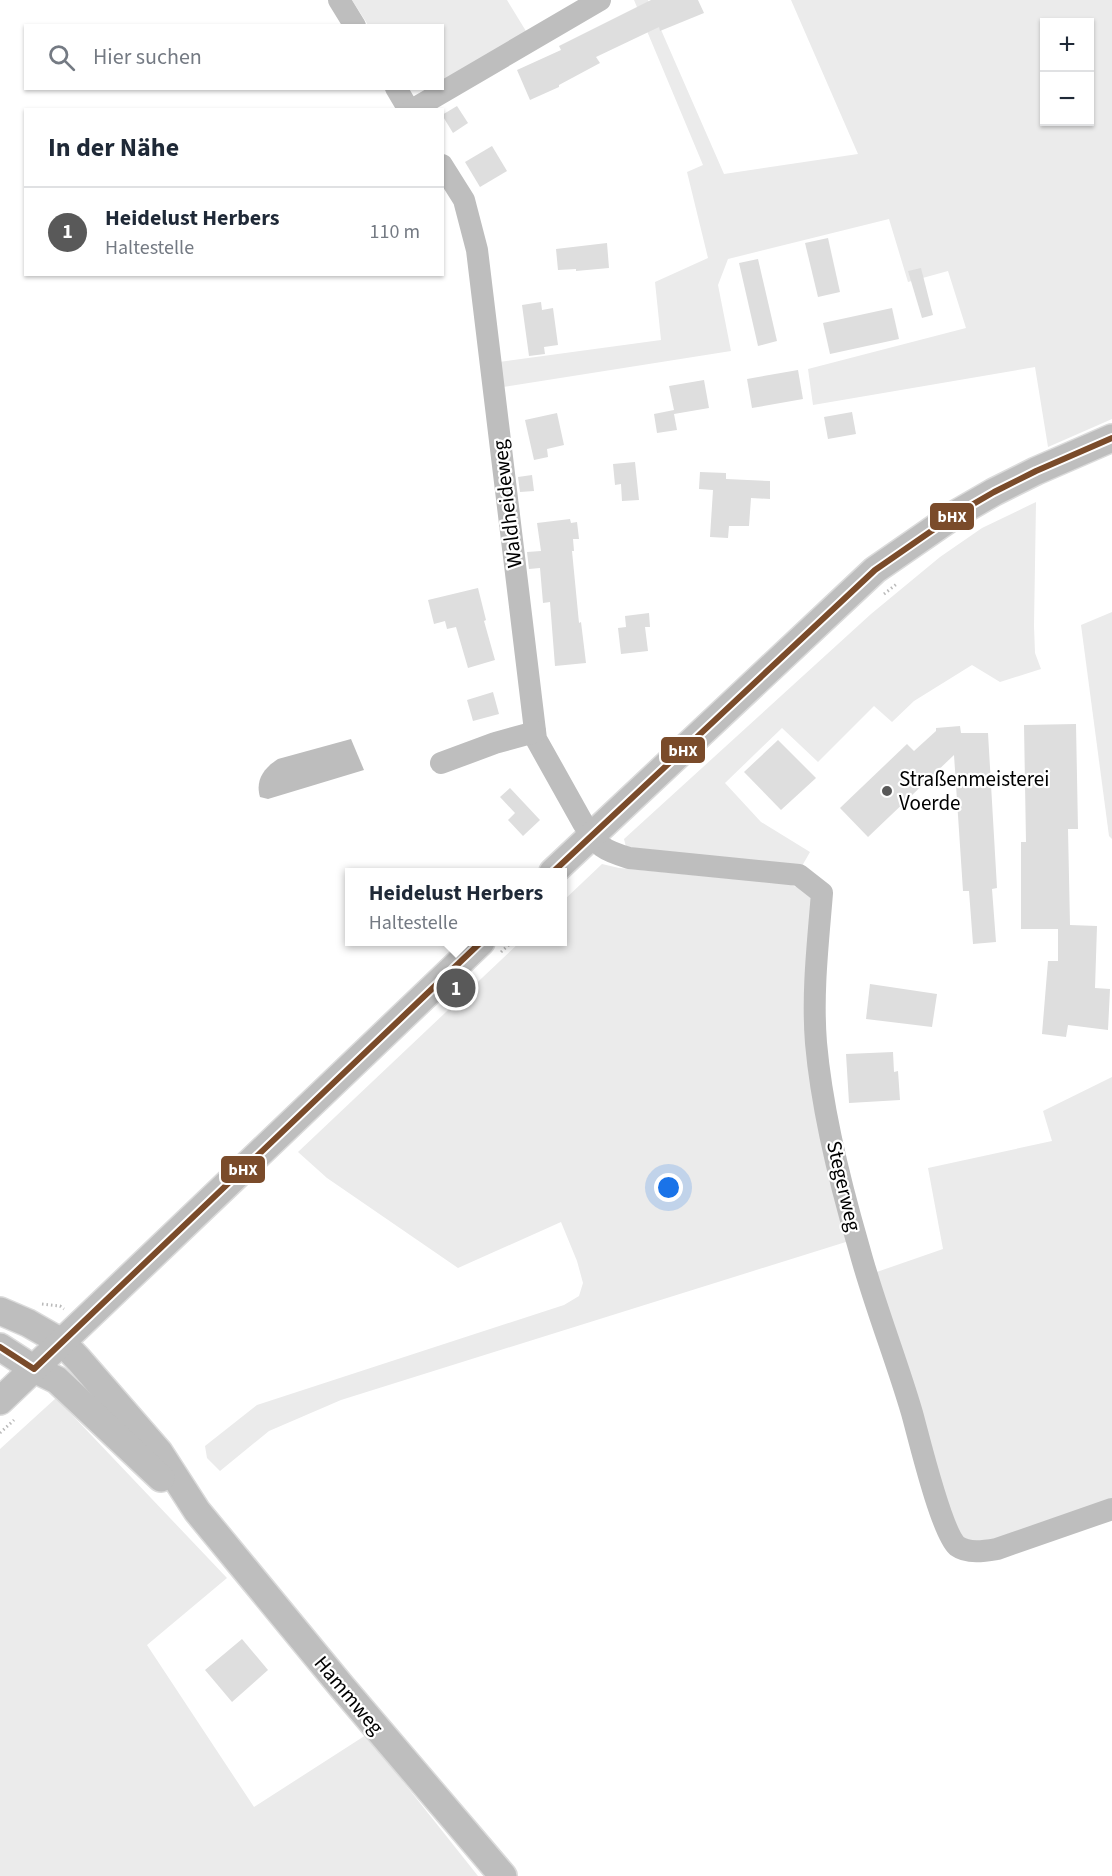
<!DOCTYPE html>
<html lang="de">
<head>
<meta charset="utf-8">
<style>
	:root { --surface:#fff; --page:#f6f6f7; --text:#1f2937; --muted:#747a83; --line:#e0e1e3; --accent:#595959 }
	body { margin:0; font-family:"Source Sans 3",sans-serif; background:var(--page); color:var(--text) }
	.controls { position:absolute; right:18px; top:18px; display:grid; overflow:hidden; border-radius:0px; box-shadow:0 2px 4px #0004 }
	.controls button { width:54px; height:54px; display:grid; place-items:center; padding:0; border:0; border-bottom:2px solid var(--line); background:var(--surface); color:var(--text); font:30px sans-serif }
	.you { position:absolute; left:669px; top:1188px; width:21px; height:21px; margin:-15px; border:4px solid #fff; border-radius:50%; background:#1a73e8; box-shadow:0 0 0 9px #1a73e833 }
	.badge { display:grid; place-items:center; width:39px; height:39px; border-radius:50%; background:var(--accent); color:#fff; font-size:20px; font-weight:700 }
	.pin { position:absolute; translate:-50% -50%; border:3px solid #fff; box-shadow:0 2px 6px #0006 }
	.popup { position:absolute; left:345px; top:868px; width:222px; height:78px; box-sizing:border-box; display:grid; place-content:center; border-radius:0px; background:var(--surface); filter:drop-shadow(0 2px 4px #0005); font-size:20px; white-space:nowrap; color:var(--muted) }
	.popup b { font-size:22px; color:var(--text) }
	.popup::after { content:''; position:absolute; left:50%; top:100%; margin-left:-12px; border:12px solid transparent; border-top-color:var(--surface) }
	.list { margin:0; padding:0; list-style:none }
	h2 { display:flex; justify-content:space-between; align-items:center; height:78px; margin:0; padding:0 24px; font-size:26px }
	h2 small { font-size:20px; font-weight:400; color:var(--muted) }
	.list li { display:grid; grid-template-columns:39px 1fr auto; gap:18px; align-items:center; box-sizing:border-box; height:90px; padding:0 24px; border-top:2px solid var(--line) }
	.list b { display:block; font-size:22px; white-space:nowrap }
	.list p { margin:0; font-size:20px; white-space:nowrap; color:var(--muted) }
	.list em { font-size:20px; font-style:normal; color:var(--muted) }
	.icon { flex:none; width:33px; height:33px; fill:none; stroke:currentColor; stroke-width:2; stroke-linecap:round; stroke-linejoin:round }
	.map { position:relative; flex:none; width:1112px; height:1876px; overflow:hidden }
	.search { position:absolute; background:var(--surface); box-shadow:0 2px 4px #0004; left:24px; top:24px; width:420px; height:66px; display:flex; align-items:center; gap:15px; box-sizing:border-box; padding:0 21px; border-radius:0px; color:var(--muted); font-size:22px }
	.panel { position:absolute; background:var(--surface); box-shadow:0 2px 4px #0004; left:24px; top:108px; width:420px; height:168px; border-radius:0px }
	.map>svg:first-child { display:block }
	.green { fill:#ebebeb; fill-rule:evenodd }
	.water { fill:#bdbdbd }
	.building { fill:#dedede }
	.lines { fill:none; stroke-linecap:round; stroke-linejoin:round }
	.major-casing { stroke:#dbdbdb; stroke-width:30 }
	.path { stroke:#b9b9b9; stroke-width:3; stroke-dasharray:1.5 3; stroke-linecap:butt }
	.minor { stroke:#bebebe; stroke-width:22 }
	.major { stroke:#bebebe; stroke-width:27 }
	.bus-1-casing { stroke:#fff; stroke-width:10 }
	.bus-1 { stroke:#7a4b2a; stroke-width:6 }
	.poi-dot { fill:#595959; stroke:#fff; stroke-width:2 }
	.labels { text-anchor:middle; stroke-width:4.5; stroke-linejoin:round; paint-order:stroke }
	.street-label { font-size:21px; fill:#000; stroke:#fff }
	.poi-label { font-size:21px; fill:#000; stroke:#fff; text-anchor:start }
	.line-badge { stroke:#fff; stroke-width:2 }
	.badge-label { font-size:16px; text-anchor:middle; font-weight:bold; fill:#fff }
</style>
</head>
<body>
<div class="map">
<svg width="1112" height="1876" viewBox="0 0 1112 1876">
	<rect width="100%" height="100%" fill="#fff"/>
	<g class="green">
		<polygon points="352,0 507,0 529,36 443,85 442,26 368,25"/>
		<path d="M634 0H648L724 174 858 154 791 0H1112V419L1048 447 1035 367 813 405 808 369 966 328 948 271 908 282 889 219 728 259 718 285 731 351 503 387 499 362 661 340 655 282 708 258 687 172 703 165ZM1044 22H1090V122H1044Z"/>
		<polygon points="1036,502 1034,626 1035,653 1041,669 1000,682 972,665 914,701 892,722 874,706 818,762 782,728 725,783 761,822 810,852 802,866 626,847 624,839 871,614 940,557 982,528"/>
		<polygon points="1112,612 1112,839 1109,836 1081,625"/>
		<path d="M602 864 619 868 787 884C814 891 815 900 813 926L849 1241 341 1400 269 1431 220 1471 207 1458 205 1446 257 1405 564 1305 579 1296 583 1283 577 1261 561 1222 458 1268 327 1178 298 1152 520 942H562L563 901Z"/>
		<polygon points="1112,1077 1112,1502 991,1544 963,1541 954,1528 871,1274 943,1249 928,1168 1052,1141 1043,1111"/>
		<polygon points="56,1398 227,1578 147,1645 254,1807 366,1735 478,1876 0,1876 0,1449"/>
	</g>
	<path class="water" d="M351 739 364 770 268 799 260 797C255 780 264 768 278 759Z"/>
	<g class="building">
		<polygon points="651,0 698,0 704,13 660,31 659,27 596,57 600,63 559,85 559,87 530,100 517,70 561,50 559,46"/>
		<polygon points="457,106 468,123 453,133 442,115"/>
		<polygon points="492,146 507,171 480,187 465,162"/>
		<polygon points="828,238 840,292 818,297 805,243"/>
		<polygon points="607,243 609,268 576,271 576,269 558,270 556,249"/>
		<polygon points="758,259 777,341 758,346 739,263"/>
		<polygon points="921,268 933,315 922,318 908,271"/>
		<polygon points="541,302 542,310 553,308 558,345 544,347 545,354 529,356 522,305"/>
		<polygon points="892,308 899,339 830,354 823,323"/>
		<polygon points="798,370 803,399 752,408 747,379"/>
		<polygon points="704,380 709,408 674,414 677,430 657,433 654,414 674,410 669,386"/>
		<polygon points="852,412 856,434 828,439 824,417"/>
		<polygon points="557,413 564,445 547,449 548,457 534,460 525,420"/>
		<polygon points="635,462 639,500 622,501 621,484 615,485 613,464"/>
		<polygon points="700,472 726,473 726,479 770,481 770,499 751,498 749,526 729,526 728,538 710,537 713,490 699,489"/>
		<polygon points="532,475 534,491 520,492 518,477"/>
		<polygon points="570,519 571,523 577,522 579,539 573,539 574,551 572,551 579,623 581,622 586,663 555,666 550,602 543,603 540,568 529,569 527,552 541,551 537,523"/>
		<polygon points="478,588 486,620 484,621 495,660 468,668 456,627 447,629 445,621 434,624 428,600"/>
		<polygon points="649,613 650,627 645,627 648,651 621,654 618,628 626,627 625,616"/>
		<polygon points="493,692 499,714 473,721 467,700"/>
		<polygon points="1076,724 1078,829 1068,829 1070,925 1097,926 1095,988 1110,989 1108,1030 1068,1025 1066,1037 1042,1034 1048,961 1058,961 1058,929 1021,929 1021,842 1026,842 1024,725"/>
		<polygon points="960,726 961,733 988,733 997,888 992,889 996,942 973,944 969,891 963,891 954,755 868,837 840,808 907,744 914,751 936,731 936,728"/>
		<polygon points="778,740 816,778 781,810 744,772"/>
		<polygon points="510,788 540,820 523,836 508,820 515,813 500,797"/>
		<polygon points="870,984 937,994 932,1027 866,1019"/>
		<polygon points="893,1052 894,1072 898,1071 900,1100 849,1103 846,1054"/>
		<polygon points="242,1639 268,1670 232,1702 205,1670"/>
	</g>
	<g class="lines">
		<g class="major-casing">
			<g id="major">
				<polyline points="553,872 875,570 956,514 994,492 1036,471 1112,438"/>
				<polyline points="0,1311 28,1323 63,1343 79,1360 159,1452 197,1511 342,1687 503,1876"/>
				<polyline points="0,1347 34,1369 57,1380 161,1478"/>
				<polyline points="0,1401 481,942"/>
			</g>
		</g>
		<g class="path">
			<polyline points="884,594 898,583"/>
			<polyline points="501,952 512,942"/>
			<polyline points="42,1304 60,1306 64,1309"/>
			<polyline points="0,1433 14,1420"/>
		</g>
		<g class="minor">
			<polyline points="339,0 355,26"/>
			<polyline points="396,88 409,110"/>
			<polyline points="412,110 600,0"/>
			<path d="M442 165 464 200 477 250 536 739 583 823C598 847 603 850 629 858L799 875 822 893C818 943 812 993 816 1043 822 1111 840 1183 859 1248 874 1304 896 1358 912 1413 919 1438 941 1531 957 1546 968 1554 985 1551 997 1549L1112 1509"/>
			<polyline points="441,763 495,743 535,732"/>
		</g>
		<use href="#major" class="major"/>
		<g class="bus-1-casing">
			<g id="bus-1">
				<polyline points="553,872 875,570 956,514 994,492 1036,471 1112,438"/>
				<polyline points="0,1347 34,1369 481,942"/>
			</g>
		</g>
		<use href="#bus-1" class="bus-1"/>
	</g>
	<circle class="poi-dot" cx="887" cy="791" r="6"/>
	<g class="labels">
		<g class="street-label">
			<text transform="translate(507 504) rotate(-97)" y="7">Waldheideweg</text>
			<text transform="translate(844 1186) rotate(77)" y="7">Stegerweg</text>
			<text transform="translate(349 1695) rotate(50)" y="7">Hammweg</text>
		</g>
		<g class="poi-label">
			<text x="899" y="786">Straßenmeisterei<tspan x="899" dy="24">Voerde</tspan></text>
		</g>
	</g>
	<g class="line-badge">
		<rect x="929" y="502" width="46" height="29" rx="6" fill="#7a4b2a"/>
		<rect x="660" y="736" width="46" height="28" rx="6" fill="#7a4b2a"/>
		<rect x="220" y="1155" width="46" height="29" rx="6" fill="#7a4b2a"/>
	</g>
	<g class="badge-label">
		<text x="952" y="522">bHX</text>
		<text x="683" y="756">bHX</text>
		<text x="243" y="1175">bHX</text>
	</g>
</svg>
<div class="controls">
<button>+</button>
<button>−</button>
</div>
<div class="you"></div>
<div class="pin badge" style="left:456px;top:988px">1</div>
<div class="popup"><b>Heidelust Herbers</b>Haltestelle</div>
<div class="search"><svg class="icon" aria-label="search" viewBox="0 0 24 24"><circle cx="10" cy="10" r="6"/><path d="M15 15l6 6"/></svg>Hier suchen</div>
<section class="panel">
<h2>In der Nähe<small></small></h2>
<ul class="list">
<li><span class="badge">1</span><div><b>Heidelust Herbers</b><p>Haltestelle</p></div><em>110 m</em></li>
</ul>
</section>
</div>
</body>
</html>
